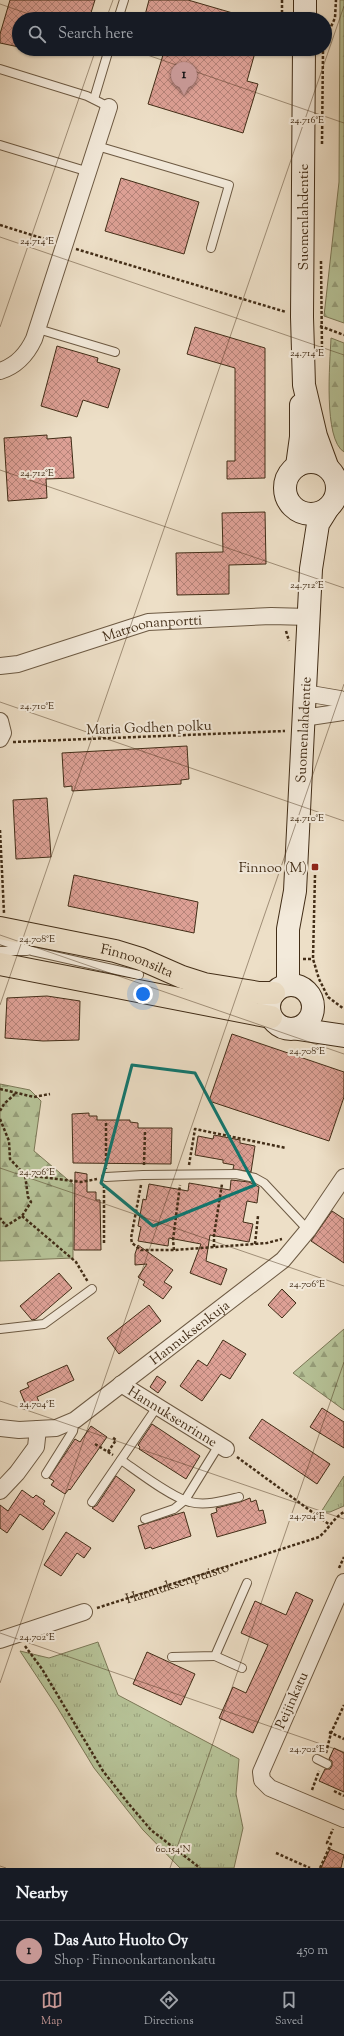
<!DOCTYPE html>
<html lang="en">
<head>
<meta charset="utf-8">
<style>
	:root { --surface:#171b24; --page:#242831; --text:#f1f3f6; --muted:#9ea1a6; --line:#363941; --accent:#c59692 }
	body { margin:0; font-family:"Sorts Mill Goudy",serif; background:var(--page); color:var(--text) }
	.you { position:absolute; left:143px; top:994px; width:14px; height:14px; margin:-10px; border:3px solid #fff; border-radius:50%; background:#1a73e8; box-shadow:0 0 0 6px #1a73e833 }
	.badge { display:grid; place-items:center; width:26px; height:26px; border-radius:50%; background:var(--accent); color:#111; font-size:13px; font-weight:700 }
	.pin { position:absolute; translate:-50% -33px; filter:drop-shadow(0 1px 2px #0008) }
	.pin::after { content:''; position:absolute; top:21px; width:14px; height:12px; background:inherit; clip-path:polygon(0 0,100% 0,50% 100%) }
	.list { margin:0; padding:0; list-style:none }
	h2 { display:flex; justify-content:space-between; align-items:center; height:52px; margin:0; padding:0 16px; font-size:17px }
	h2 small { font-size:13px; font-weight:400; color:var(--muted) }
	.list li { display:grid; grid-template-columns:26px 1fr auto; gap:12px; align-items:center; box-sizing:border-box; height:60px; padding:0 16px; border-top:1px solid var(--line) }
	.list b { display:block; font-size:15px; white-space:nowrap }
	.list p { margin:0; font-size:13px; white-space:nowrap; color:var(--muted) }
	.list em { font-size:13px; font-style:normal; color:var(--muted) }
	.icon { flex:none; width:22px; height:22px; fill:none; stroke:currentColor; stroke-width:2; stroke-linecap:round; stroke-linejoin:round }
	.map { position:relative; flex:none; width:344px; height:1868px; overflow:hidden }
	.search { position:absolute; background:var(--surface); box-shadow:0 1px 3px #0004; left:12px; right:12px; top:12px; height:44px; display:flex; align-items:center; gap:10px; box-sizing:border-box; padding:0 14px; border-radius:22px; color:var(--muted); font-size:15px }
	.sheet { height:112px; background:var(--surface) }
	nav { display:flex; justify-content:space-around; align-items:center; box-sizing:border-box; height:56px; border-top:1px solid var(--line); background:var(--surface); font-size:11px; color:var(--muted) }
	nav a { display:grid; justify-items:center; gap:2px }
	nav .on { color:var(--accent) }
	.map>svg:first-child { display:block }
	.grass { fill:url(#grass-tufts); stroke:#7c7857 }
	.forest { fill:url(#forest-firs); stroke:#7c7857 }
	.building { fill:url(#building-cross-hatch); stroke:#422d17 }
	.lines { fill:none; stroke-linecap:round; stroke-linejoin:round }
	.lane-casing { stroke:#6d5a43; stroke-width:10 }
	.street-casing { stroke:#6d5a43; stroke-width:18 }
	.secondary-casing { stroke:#422d17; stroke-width:24 }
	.primary-casing { stroke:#422d17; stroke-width:24 }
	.path { stroke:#422d17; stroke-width:2.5; stroke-dasharray:3 2; stroke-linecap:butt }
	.lane { stroke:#f3eadb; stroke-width:8 }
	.street { stroke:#f3eadb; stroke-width:16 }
	.secondary { stroke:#f3eadb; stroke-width:22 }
	.primary { stroke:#eddfc7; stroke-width:22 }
	.marked { fill:none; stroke:#0f766e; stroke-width:3; stroke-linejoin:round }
	.ticks { fill:none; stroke:#422d17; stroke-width:1; stroke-opacity:0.45 }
	.poi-dot { fill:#8f2418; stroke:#f3eadb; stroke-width:1.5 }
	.labels { text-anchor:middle; stroke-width:4; stroke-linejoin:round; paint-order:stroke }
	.street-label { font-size:14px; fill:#422d17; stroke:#f3eadb }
	.poi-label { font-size:14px; fill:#422d17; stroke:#f3eadb; text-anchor:end }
	.ticks-label { font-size:10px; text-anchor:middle; fill:#422d17; stroke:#f3eadb; stroke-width:4; stroke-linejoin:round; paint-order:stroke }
</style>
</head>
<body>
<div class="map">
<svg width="344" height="1868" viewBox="0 0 344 1868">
	<defs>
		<pattern id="grass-tufts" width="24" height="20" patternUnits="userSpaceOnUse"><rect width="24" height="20" fill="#b6c297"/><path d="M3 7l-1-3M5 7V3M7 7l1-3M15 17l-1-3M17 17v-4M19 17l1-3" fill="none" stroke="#969e7a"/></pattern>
		<pattern id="forest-firs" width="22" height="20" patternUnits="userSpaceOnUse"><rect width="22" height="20" fill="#b6c297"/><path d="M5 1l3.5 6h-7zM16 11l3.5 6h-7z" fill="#969e7a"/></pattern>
		<pattern id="building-cross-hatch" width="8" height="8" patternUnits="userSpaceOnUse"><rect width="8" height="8" fill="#dda095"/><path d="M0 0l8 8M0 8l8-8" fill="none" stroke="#b58379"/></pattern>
	</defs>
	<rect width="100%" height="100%" fill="#eddfc7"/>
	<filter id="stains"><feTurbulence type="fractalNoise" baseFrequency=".005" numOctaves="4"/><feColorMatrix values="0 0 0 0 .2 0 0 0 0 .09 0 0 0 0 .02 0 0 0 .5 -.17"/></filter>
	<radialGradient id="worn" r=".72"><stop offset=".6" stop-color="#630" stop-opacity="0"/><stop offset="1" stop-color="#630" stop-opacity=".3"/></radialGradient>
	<g class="grass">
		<polygon points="344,1476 344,1506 330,1512 321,1512"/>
		<polygon points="98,1642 118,1695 239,1759 236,1794 243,1828 234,1868 180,1868 143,1830 94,1768 57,1707 20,1651 49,1658"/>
	</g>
	<g class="forest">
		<polygon points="340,0 344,0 344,323 324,316 339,182"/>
		<path d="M331 338 344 343V452C323 439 330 362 331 338Z"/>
		<polygon points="0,1084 30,1090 41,1101 34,1151 73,1184 73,1258 0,1261"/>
		<polygon points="344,1329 344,1410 293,1373"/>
	</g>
	<g class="building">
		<polygon points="10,0 95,0 89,19 19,19 19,47 0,43 0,34"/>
		<polygon points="149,0 188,0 243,16 243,19 144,19"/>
		<polygon points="169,49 256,49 247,81 258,84 243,133 148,104 163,55 168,56"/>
		<polygon points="121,178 199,202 184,254 105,231"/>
		<polygon points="195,327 265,348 265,478 227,479 227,461 235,461 235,368 187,354"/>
		<polygon points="57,346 98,358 97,362 120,369 108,408 83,400 77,417 41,406"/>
		<polygon points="47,435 47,439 71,437 74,478 46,479 47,498 8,501 4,438"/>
		<polygon points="265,512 266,564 229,565 229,594 177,595 176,553 223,552 222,513"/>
		<polygon points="187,746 189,779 181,780 181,784 72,791 72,786 64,787 62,753"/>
		<polygon points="47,798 51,857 16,859 13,800"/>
		<polygon points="74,875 198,902 194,933 68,906"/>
		<polygon points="47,996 80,1001 79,1040 43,1041 5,1038 7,998"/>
		<polygon points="232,1034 344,1072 344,1097 329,1141 209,1101"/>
		<polygon points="89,1113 89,1116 97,1116 97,1120 130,1120 130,1122 138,1123 138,1128 172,1128 171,1164 73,1163 72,1114"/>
		<polygon points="214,1135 240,1140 240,1143 255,1146 251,1172 233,1169 234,1165 223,1163 223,1160 195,1155 198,1136 213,1139"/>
		<polygon points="75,1172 87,1174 87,1192 96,1192 96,1200 100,1200 101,1250 74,1250"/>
		<polygon points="231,1180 249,1182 259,1187 257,1203 247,1201 243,1222 253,1224 249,1242 210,1235 206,1261 227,1269 221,1285 190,1273 201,1244 169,1238 168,1246 138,1241 141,1227 138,1226 143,1199 146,1200 149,1184 188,1191 189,1183 230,1190"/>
		<polygon points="332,1211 344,1219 344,1263 311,1241"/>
		<polygon points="138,1245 173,1270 164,1282 172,1287 163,1299 143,1285 145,1282 138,1277 147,1264 135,1265 135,1254"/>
		<polygon points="59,1273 72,1288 36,1319 32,1320 20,1306"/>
		<polygon points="282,1289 296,1303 282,1318 268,1305"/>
		<polygon points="149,1305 161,1321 119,1354 107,1338"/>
		<polygon points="223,1340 246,1354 230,1379 221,1374 202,1401 180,1386 198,1360 207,1366"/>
		<polygon points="67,1365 74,1380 37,1397 39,1402 27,1408 20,1391 29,1387 27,1383"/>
		<polygon points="157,1376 166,1382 158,1393 150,1387"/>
		<polygon points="322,1408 344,1422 344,1448 310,1427"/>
		<polygon points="262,1419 330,1464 317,1484 249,1438"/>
		<polygon points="152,1424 200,1456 186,1479 139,1449 140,1447 138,1445"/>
		<polygon points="91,1426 107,1437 70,1490 69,1489 65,1494 51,1485 54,1481 49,1478 75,1439 80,1442"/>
		<polygon points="116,1476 135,1490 113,1522 92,1508 97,1505"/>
		<polygon points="22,1490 33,1498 36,1495 45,1501 43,1504 55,1513 43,1530 20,1514 7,1533 0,1528 0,1505 8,1511"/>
		<polygon points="250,1498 251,1502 256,1500 259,1511 263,1510 266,1523 217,1537 211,1514 217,1512 216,1508 240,1502"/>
		<polygon points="184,1512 191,1536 152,1549 151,1547 145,1549 138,1526"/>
		<polygon points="66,1532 91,1548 84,1558 77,1553 61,1576 44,1565"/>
		<polygon points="296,1592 313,1600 253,1733 219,1718 233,1687 246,1693 268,1645 241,1633 255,1601 286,1615"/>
		<polygon points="147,1652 195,1674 181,1705 133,1684"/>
		<polygon points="334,1748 344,1753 344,1792 319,1781 325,1769 330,1769 332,1766 332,1761 329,1759"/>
		<polygon points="330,1849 344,1855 341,1868 321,1868"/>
	</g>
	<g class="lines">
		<g class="lane-casing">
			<g id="lane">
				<polyline points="118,19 124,0"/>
				<polyline points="0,69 87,96 109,107"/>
				<polyline points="94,99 109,49"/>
				<polyline points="0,145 89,172"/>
				<polyline points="97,146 229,185 211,248"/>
				<polyline points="38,329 115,352"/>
				<polyline points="333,473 344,475"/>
				<polyline points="337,495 344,494"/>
				<polyline points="0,940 32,951 139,975"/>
				<polyline points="0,951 27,951"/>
				<polyline points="106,1177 143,1175 236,1174 255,1178 264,1183 308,1230"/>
				<polyline points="0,1329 44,1324 92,1289"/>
				<path d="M121 1460C137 1471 172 1498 190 1502 206 1506 223 1501 239 1497"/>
				<polyline points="46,1474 73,1431 75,1420"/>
				<polyline points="92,1502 157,1407"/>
				<polyline points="145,1519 174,1509 185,1500 219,1445"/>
				<polyline points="215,1656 242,1668"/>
				<polyline points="172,1657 215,1656 247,1583"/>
				<polyline points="317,1759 327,1764"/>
			</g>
		</g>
		<g class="street-casing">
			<g id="street">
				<path d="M0 371C16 366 27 354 34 339L109 107"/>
				<path id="s2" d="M0 666 18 664 148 622 271 616 309 617"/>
				<polyline points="305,693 340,699 344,702"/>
				<polyline points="303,718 344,712"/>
				<polyline points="0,721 3,733 0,739"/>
				<path id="s3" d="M121 1384 226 1449"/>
				<path id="s4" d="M0 1428 19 1430 56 1428 75 1420 283 1260 308 1230 344 1177"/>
				<polyline points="0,1491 17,1473 36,1447 38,1429"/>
				<polyline points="344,1582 261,1772 262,1780 270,1788 344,1819"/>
				<polyline points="0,1640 84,1612"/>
			</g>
		</g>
		<g class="secondary-casing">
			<g id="secondary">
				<polyline points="305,19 305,0"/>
				<polyline points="304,49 302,317 304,385 316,436 327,466"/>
				<circle cx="311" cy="488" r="26"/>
				<polyline points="297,466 301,437 301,405"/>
				<path id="s5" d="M288 984V929L295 891 311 569 318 524 328 508"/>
				<circle cx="291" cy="1007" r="22"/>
				<polyline points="298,1029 344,1036"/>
			</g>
		</g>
		<g class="primary-casing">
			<g id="primary">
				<path id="s6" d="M0 928 115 951 141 959 182 977 204 984 259 993H274"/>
				<polyline points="0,964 271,1017"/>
			</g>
		</g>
		<g class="path">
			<polyline points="282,0 282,12 285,19"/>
			<polyline points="325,40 335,18 336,0"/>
			<polyline points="322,144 323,49"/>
			<polyline points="0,225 51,241"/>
			<polyline points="76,249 286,312"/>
			<polyline points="321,261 322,350"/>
			<polyline points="320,326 344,335"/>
			<polyline points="286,631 289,641"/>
			<polyline points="13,742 285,731"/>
			<polyline points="0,830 4,913"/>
			<polyline points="315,875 313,959 319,979 328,997 344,1009"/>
			<polyline points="303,959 313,959"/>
			<polyline points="0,1089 34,1097 50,1094"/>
			<polyline points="0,1111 4,1104 16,1093"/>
			<polyline points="0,1119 9,1141 10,1159 25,1175 28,1197 31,1202 22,1216 6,1226 0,1218"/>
			<polyline points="106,1123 106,1169"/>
			<polyline points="144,1165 145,1131"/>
			<polyline points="189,1165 195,1129 286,1148"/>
			<polyline points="25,1175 81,1182 97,1179"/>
			<polyline points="141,1185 131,1238 132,1243 141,1250 174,1250 267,1243 282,1239"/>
			<polyline points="22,1216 76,1262 88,1282"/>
			<polyline points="104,1243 104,1185"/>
			<polyline points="255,1244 258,1216"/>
			<polyline points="214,1247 214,1235 222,1184"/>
			<polyline points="174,1250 173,1240 180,1185"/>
			<polyline points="95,1444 113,1455"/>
			<polyline points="108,1452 116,1440 112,1437"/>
			<polyline points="237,1457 330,1525"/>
			<polyline points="339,1568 344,1557"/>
			<path id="s1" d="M97 1608 319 1537C329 1529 333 1518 344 1512"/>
			<polyline points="25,1646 42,1669 103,1771 128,1803 151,1830 200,1868"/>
			<polyline points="329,1732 344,1739"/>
			<polyline points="326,1753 331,1733 344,1705"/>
			<polyline points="312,1790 319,1771"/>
			<polyline points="334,1791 344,1796"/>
			<polyline points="276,1853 310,1868"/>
			<polyline points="320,1868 331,1844 327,1843 333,1829"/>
		</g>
		<use href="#lane" class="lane"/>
		<use href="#street" class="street"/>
		<use href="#secondary" class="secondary"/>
		<use href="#primary" class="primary"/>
	</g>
	<path class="marked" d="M132 1065 195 1073 255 1185 153 1226 101 1183Z"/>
	<path class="ticks" d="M0 4 43 19M106 19 113 0M130 49 344 123M0 237 344 355M0 327 96 49M0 470 344 588M0 702 344 821M0 935 344 1054M0 1005 344 6M0 1168 344 1286M0 1401 344 1519M0 1633 344 1752M0 1683 344 684M0 1866 6 1868M170 1868 344 1362"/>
	<rect class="poi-dot" x="311" y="863" width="8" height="8" rx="2"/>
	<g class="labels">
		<g class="street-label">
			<text transform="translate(303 217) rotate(-90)" y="5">Suomenlahdentie</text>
			<text dy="5" stroke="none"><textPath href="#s2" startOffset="158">Matroonanportti</textPath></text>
			<text transform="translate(149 727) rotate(-2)" y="5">Maria Godhen polku</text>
			<text dy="5" stroke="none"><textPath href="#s5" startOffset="255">Suomenlahdentie</textPath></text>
			<text dy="5" stroke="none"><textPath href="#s6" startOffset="141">Finnoonsilta</textPath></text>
			<text dy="5" stroke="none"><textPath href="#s4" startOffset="221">Hannuksenkuja</textPath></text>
			<text dy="5" stroke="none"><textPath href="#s3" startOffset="61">Hannuksenrinne</textPath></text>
			<text dy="5" stroke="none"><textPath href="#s1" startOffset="84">Hannuksenpuisto</textPath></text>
			<text transform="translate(291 1700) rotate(-66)" y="5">Peijinkatu</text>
		</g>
		<g class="poi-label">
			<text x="307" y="872">Finnoo (M)</text>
		</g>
	</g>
	<g class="ticks-label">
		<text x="307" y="123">24.716°E</text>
		<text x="37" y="244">24.714°E</text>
		<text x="307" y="356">24.714°E</text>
		<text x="37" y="476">24.712°E</text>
		<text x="307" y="588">24.712°E</text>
		<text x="37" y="709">24.710°E</text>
		<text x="307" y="821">24.710°E</text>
		<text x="37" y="942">24.708°E</text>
		<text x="307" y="1054">24.708°E</text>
		<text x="37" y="1175">24.706°E</text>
		<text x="307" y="1287">24.706°E</text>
		<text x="37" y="1407">24.704°E</text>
		<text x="307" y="1519">24.704°E</text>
		<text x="37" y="1640">24.702°E</text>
		<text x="307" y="1752">24.702°E</text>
		<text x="173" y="1852">60.154°N</text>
	</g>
	<rect width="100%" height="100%" filter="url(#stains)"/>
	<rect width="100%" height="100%" fill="url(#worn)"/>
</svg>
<div class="you"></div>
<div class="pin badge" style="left:184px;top:95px">1</div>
<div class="search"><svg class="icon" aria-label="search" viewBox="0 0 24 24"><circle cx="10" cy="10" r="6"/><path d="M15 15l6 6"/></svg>Search here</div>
</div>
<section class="sheet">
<h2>Nearby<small></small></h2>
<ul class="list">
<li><span class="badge">1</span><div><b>Das Auto Huolto Oy</b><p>Shop · Finnoonkartanonkatu</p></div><em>450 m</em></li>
</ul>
</section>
<nav>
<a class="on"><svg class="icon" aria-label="map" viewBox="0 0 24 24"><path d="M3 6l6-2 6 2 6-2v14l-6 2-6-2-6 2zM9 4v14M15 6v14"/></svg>Map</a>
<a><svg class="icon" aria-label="directions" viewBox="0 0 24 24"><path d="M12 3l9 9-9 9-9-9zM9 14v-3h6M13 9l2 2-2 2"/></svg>Directions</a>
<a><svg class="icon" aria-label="saved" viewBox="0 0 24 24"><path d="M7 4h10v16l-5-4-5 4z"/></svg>Saved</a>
</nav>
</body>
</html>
